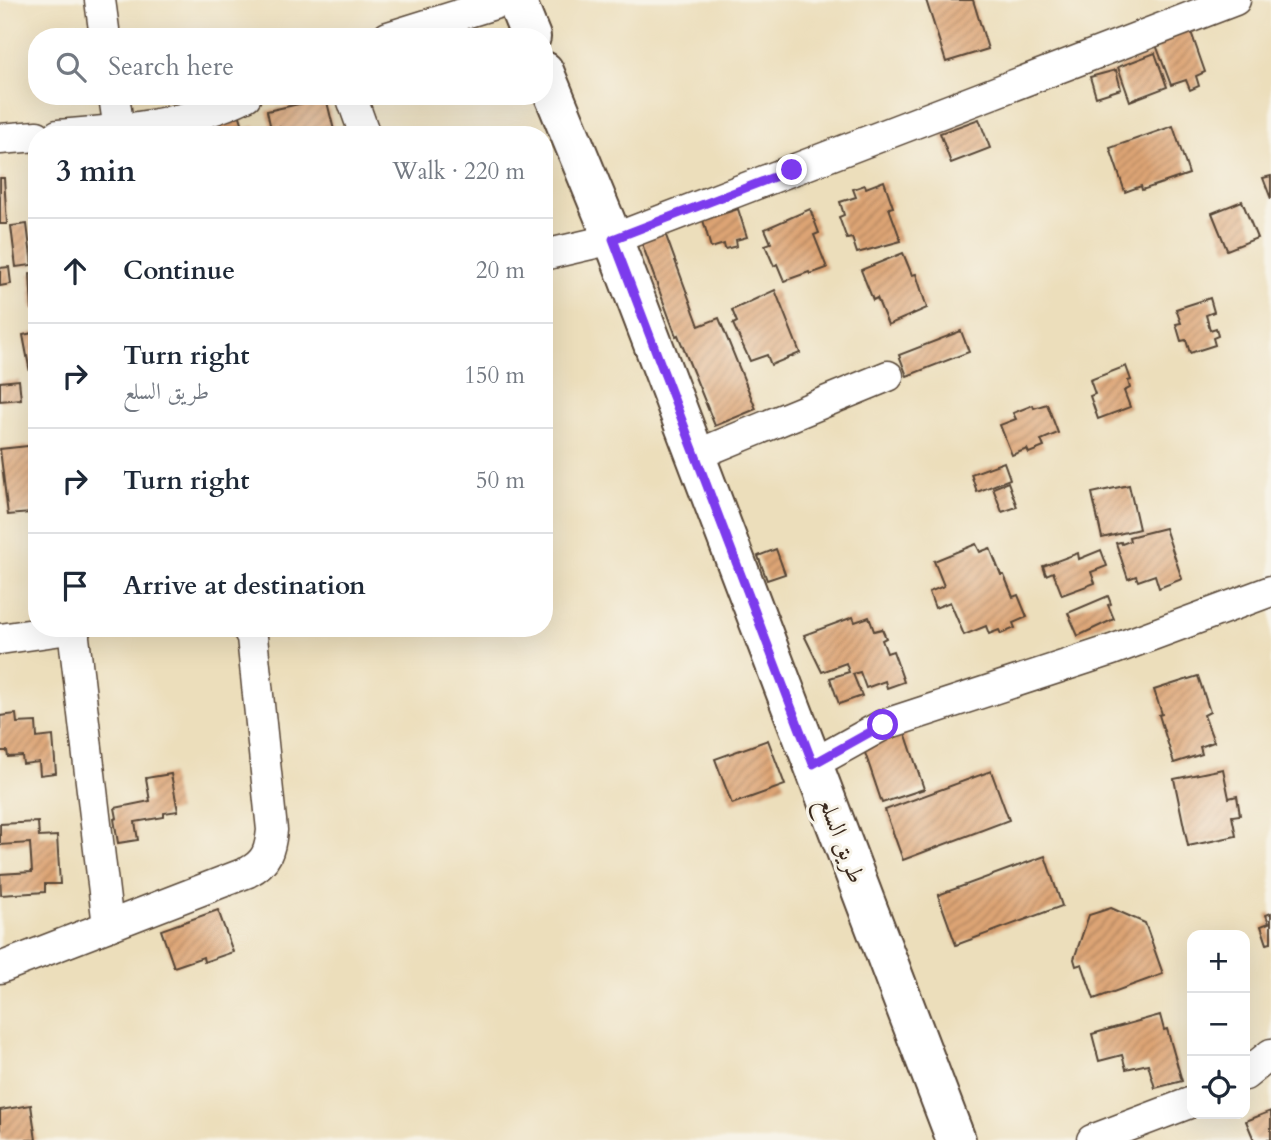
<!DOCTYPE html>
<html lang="en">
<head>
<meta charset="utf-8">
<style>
	:root { --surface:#fff; --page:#f6f6f7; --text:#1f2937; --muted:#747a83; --line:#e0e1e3 }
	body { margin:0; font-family:Cardo,Amiri,serif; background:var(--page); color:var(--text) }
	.controls { position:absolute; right:21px; bottom:21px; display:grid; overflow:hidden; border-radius:14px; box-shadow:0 7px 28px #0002 }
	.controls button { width:63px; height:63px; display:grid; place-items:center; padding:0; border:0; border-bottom:2px solid var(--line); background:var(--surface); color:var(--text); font:35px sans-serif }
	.stop { position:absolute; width:21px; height:21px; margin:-16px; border:5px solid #7c3aed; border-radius:50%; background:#fff }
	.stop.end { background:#7c3aed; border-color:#fff; box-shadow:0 2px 7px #0008 }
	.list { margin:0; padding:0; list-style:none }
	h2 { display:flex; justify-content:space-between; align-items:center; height:91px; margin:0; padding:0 28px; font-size:30px }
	h2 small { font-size:23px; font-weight:400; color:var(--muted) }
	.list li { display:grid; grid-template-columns:46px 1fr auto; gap:21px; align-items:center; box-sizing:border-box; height:105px; padding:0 28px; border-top:2px solid var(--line) }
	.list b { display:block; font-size:26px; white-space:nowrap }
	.list p { margin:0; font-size:23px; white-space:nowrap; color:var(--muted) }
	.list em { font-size:23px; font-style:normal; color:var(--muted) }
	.icon { flex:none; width:38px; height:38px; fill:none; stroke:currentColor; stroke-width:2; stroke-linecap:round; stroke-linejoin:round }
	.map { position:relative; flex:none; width:1271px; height:1140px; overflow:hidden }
	.search { position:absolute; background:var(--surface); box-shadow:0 7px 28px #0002; left:28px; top:28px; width:525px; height:77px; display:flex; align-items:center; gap:18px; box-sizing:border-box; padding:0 24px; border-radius:28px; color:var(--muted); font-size:26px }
	.panel { position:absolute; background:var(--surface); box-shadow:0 7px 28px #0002; left:28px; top:126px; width:525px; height:511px; border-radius:28px }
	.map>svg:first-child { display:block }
	.building { fill:url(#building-hatch) }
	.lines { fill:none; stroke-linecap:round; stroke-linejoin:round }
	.street-casing { stroke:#564536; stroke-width:33 }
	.secondary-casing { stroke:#564536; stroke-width:42 }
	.street { stroke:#fff; stroke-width:30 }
	.secondary { stroke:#fff; stroke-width:38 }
	.route { stroke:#7c3aed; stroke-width:9 }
	.labels { text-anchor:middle; stroke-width:6; stroke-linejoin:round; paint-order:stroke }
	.street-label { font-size:24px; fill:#3b2a1e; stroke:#f7f3e8 }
</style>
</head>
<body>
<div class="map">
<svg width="1271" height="1140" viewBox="0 0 1271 1140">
	<defs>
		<pattern id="building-hatch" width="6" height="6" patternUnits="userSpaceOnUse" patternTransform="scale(1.75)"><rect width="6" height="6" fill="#dda475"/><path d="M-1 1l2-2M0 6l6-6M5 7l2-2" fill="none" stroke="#b4865f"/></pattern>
	</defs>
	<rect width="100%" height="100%" fill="#f7f3e8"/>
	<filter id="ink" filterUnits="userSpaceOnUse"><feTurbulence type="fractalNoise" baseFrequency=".0143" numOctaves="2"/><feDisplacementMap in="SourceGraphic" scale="14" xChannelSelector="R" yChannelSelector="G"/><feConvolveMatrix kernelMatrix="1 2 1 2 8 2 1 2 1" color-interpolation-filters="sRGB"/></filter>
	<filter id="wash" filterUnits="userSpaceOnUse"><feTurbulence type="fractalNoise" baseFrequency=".00686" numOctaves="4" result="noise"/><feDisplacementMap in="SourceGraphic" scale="28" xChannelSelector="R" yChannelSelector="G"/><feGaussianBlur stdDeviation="1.57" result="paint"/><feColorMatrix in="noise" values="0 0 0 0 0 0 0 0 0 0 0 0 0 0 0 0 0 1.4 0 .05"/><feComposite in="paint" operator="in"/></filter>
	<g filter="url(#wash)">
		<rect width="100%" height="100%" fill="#ecdebb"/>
		<g id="blocks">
			<g class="building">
				<polygon points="926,0 973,0 988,49 946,62"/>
				<polygon points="1190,29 1205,72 1196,76 1199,86 1190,90 1186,80 1171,85 1155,42"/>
				<polygon points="1155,53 1167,87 1130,101 1118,67"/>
				<polygon points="1116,70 1121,89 1096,97 1090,77"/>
				<polygon points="326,98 334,130 325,133 326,135 281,135 279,127 271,129 267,111"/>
				<polygon points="238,110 244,129 255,126 257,135 197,135 193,121"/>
				<polygon points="979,119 990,148 951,163 940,133"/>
				<polygon points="1173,126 1189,174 1142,190 1141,186 1125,192 1110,148"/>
				<polygon points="32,148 37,148 37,172 35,172"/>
				<polygon points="1271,176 1271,199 1263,178"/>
				<polygon points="0,178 4,178 7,224 0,224"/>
				<polygon points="884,181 893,207 889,208 901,241 857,253 852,238 847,239 839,217 844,215 840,202 856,197 853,189 865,185 866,188"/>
				<polygon points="1242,201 1257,238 1227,250 1212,213"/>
				<polygon points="738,209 747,237 736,240 737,246 725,249 724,244 711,248 703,220"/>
				<polygon points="810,209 819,233 814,235 827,268 810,274 809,272 784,281 777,264 774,266 765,245 771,243 765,229"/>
				<polygon points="27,224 32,265 16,267 11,226"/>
				<polygon points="665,233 699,326 719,318 756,409 715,426 678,335 676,336 641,241"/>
				<polygon points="903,253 912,275 916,274 927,308 888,325 877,298 873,300 861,270"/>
				<polygon points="9,267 11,284 0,286 0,268"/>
				<polygon points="37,273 37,308 32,309 30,274"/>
				<polygon points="775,290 800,353 771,365 767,355 750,361 733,324 737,322 732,310"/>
				<polygon points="1210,298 1214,312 1206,315 1210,330 1216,328 1218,336 1213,338 1215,345 1190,353 1186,340 1181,341 1176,324 1181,323 1176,309"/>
				<polygon points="961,331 969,352 907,376 899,355"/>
				<polygon points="37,332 37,371 30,372 23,335"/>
				<polygon points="1126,366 1131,380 1128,381 1130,388 1124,391 1130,407 1098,419 1090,396 1095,394 1090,380"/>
				<polygon points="19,380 21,399 0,401 0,382"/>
				<polygon points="1047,404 1058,433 1041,440 1044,447 1029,453 1027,449 1012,455 1000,425 1016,419 1013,413 1033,405 1034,408"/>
				<polygon points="37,445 37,517 31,518 30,513 8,515 0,449"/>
				<polygon points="1004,462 1010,479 977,492 971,474"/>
				<polygon points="1008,482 1017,507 1002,512 993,488"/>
				<polygon points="1129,485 1139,529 1102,538 1092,493"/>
				<polygon points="1165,528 1182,579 1159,588 1155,575 1138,581 1136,576 1128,579 1116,543 1121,542 1122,544 1130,541 1129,537"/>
				<polygon points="976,544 980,552 990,548 1001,575 1004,575 1013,597 1018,595 1027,617 1013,623 1015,628 1001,634 999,630 989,634 986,626 964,635 950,602 935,608 929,592 944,586 934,561"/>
				<polygon points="776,549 785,574 767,580 758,556"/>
				<polygon points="1101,550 1107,566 1091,572 1095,583 1062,595 1053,572 1046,575 1043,566 1078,553 1079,559"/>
				<polygon points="1108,596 1111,604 1108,605 1114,619 1078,636 1068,613"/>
				<polygon points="853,617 855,622 869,617 874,631 882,629 886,638 882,640 887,653 893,651 904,682 887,688 885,681 866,688 860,672 853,674 862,696 839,704 830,678 849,672 846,663 822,672 804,635"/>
				<polygon points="1198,676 1210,712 1204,715 1214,742 1200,747 1202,754 1174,763 1159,715 1162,714 1154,690"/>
				<polygon points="16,714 17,723 36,722 37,738 53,736 56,773 40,775 39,762 23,764 22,756 8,757 7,751 0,751 0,716"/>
				<polygon points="903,726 924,789 882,803 861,741"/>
				<polygon points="768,740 785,785 732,804 715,759"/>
				<polygon points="1223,769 1229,798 1237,796 1240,815 1232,816 1236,836 1188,846 1174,779"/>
				<polygon points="991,771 1009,820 903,860 885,810"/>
				<polygon points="171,774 178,811 164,813 164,817 135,822 138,840 118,843 114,819 117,818 115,808 150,801 146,778"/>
				<polygon points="38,822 39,837 57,836 60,884 45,884 45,892 1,895 0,874 32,872 30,843 0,845 0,824"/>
				<polygon points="1045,856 1062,906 956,945 938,895"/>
				<polygon points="1111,908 1145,923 1163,974 1094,999 1082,964 1076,966 1074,959 1089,915"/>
				<polygon points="218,910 233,952 204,962 203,957 174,967 161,930"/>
				<polygon points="1271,913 1271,943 1267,944 1261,926 1269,923 1266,915"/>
				<polygon points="1160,1015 1164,1030 1167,1029 1182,1081 1155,1088 1148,1064 1126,1069 1122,1055 1099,1061 1092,1034"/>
				<polygon points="31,1105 36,1140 0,1140 0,1110"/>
				<polygon points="1271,1111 1271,1140 1254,1140 1246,1121"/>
			</g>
		</g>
	</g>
	<g filter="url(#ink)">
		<use href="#blocks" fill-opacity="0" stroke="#564536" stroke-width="2"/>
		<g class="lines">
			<g class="street-casing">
				<g id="street">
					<polyline points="100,0 105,37"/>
					<polyline points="388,37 507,0"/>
					<polyline points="114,96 119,130"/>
					<polyline points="351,96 365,135"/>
					<path d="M58 135C123 130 187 125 246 96"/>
					<polyline points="0,139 37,136"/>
					<polyline points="544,255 613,239 1235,0"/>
					<polyline points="696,455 888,376"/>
					<polyline points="73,629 108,926"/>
					<polyline points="0,639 76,628"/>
					<polyline points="813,764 883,725 1112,650 1271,591"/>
					<path d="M0 968 248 872C267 862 270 850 272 830L252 637 247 628"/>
					<polyline points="1245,1075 1271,1054"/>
					<polyline points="1092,1140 1192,1102"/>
				</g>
			</g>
			<g class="secondary-casing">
				<g id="secondary">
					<polyline points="516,0 531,37"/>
					<polyline points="544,71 613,239 956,1140"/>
				</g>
			</g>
			<use href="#street" class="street"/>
			<use href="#secondary" class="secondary"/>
		</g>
	</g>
	<g class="lines" filter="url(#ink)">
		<polyline class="route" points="792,170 613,239 813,764 883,725"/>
	</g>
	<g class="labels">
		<g class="street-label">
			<text transform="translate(842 840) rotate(69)" y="8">طريق السلع</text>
		</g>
	</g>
</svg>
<div class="controls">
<button>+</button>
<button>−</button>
<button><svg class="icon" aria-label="locate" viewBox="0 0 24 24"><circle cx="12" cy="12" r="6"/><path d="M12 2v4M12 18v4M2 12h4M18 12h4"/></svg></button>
</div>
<div class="stop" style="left:883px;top:725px"></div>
<div class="stop end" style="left:792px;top:170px"></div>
<div class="search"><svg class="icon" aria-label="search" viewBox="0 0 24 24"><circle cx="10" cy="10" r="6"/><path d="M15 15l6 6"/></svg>Search here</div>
<section class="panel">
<h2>3 min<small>Walk · 220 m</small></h2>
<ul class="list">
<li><svg class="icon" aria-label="ahead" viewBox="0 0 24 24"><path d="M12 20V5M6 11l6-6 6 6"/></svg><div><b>Continue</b></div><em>20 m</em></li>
<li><svg class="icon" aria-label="right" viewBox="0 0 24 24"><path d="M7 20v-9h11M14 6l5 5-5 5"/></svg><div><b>Turn right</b><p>طريق السلع</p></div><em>150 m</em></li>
<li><svg class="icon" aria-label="right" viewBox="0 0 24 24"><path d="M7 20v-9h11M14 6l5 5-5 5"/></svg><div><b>Turn right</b></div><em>50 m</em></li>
<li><svg class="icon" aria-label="arrive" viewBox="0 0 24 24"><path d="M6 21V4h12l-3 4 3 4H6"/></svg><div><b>Arrive at destination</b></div></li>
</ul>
</section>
</div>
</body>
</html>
